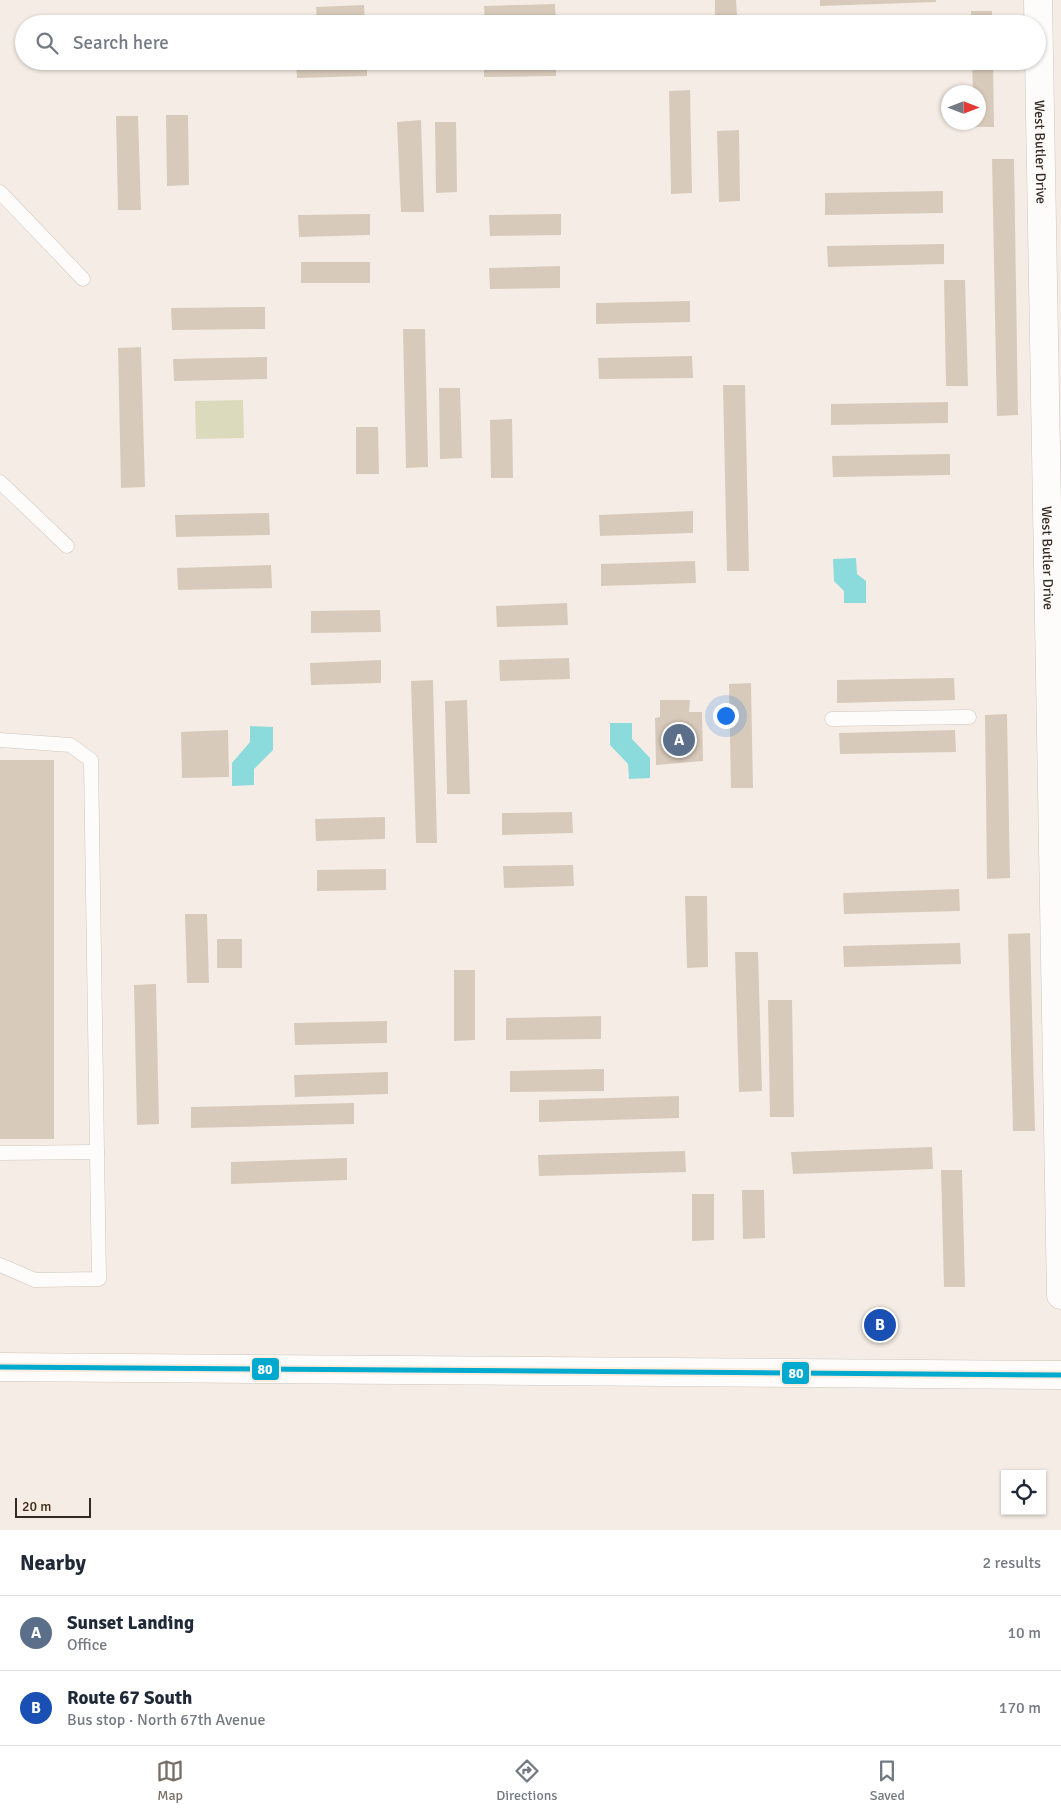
<!DOCTYPE html>
<html lang="en">
<head>
<meta charset="utf-8">
<style>
	:root { --surface:#fff; --page:#f6f6f7; --text:#1f2937; --muted:#747a83; --line:#e0e1e3; --accent:#786e66 }
	body { margin:0; font-family:Signika,sans-serif; background:var(--page); color:var(--text) }
	.controls { position:absolute; right:15px; bottom:15px; display:grid; overflow:hidden; border-radius:0px; box-shadow:0 1px 4px #0004 }
	.controls button { width:45px; height:45px; display:grid; place-items:center; padding:0; border:0; border-bottom:1px solid var(--line); background:var(--surface); color:var(--text); font:25px sans-serif }
	.compass { position:absolute; left:941px; top:85px; width:45px; height:45px; border-radius:50%; background:var(--surface); box-shadow:0 1px 4px #0004; rotate:90deg }
	.scale { position:absolute; left:15px; bottom:12px; width:76px; box-sizing:border-box; padding-left:5px; border:2px solid #342a21; border-top:0; font-size:14px; line-height:18px; white-space:nowrap; color:#342a21; -webkit-text-stroke:4px #fcecde; paint-order:stroke }
	.you { position:absolute; left:725px; top:715px; width:18px; height:18px; margin:-12px; border:4px solid #fff; border-radius:50%; background:#1a73e8; box-shadow:0 0 0 8px #1a73e833 }
	.badge { display:grid; place-items:center; width:32px; height:32px; border-radius:50%; background:var(--accent); color:#fff; font-size:16px; font-weight:700 }
	.pin { position:absolute; translate:-50% -50%; border:2px solid #fff; box-shadow:0 1px 5px #0006 }
	.list { margin:0; padding:0; list-style:none }
	h2 { display:flex; justify-content:space-between; align-items:center; height:65px; margin:0; padding:0 20px; font-size:21px }
	h2 small { font-size:16px; font-weight:400; color:var(--muted) }
	.list li { display:grid; grid-template-columns:32px 1fr auto; gap:15px; align-items:center; box-sizing:border-box; height:75px; padding:0 20px; border-top:1px solid var(--line) }
	.list b { display:block; font-size:19px; white-space:nowrap }
	.list p { margin:0; font-size:16px; white-space:nowrap; color:var(--muted) }
	.list em { font-size:16px; font-style:normal; color:var(--muted) }
	.icon { flex:none; width:28px; height:28px; fill:none; stroke:currentColor; stroke-width:2; stroke-linecap:round; stroke-linejoin:round }
	.map { position:relative; flex:none; width:1061px; height:1530px; overflow:hidden }
	.search { position:absolute; background:var(--surface); box-shadow:0 1px 4px #0004; left:15px; right:15px; top:15px; height:55px; display:flex; align-items:center; gap:12px; box-sizing:border-box; padding:0 18px; border-radius:28px; color:var(--muted); font-size:19px }
	.sheet { height:215px; background:var(--surface) }
	nav { display:flex; justify-content:space-around; align-items:center; box-sizing:border-box; height:70px; border-top:1px solid var(--line); background:var(--surface); font-size:14px; color:var(--muted) }
	nav a { display:grid; justify-items:center; gap:2px }
	nav .on { color:var(--accent) }
	.map>svg:first-child { display:block }
	.green { fill:#dbdabc }
	.water { fill:#8bdbdd }
	.building { fill:#d8caba }
	.lines { fill:none; stroke-linecap:round; stroke-linejoin:round }
	.service-casing { stroke:#cec6be; stroke-width:15 }
	.tertiary-casing { stroke:#cec6be; stroke-width:29 }
	.secondary-casing { stroke:#cec6be; stroke-width:29 }
	.service { stroke:#fefcfb; stroke-width:14 }
	.tertiary { stroke:#fefcfb; stroke-width:28 }
	.secondary { stroke:#fefcfb; stroke-width:28 }
	.bus-1-casing { stroke:#fcecde; stroke-width:9 }
	.bus-1 { stroke:#00a9ce; stroke-width:5 }
	.labels { text-anchor:middle; stroke-width:4; stroke-linejoin:round; paint-order:stroke }
	.street-label { font-size:14px; fill:#342a21; stroke:#fcecde }
	.line-badge { stroke:#fcecde; stroke-width:2 }
	.badge-label { font-size:14px; text-anchor:middle; font-weight:bold; fill:#fff }
</style>
</head>
<body>
<div class="map">
<svg width="1061" height="1530" viewBox="0 0 1061 1530">
	<rect width="100%" height="100%" fill="#f5ede5"/>
	<polygon class="green" points="243,400 244,438 196,439 195,401"/>
	<g class="water">
		<polygon points="856,558 857,574 866,581 866,603 844,603 844,591 834,581 833,559"/>
		<polygon points="610,723 632,723 632,739 650,758 650,778 629,779 628,764 610,745"/>
		<polygon points="250,726 273,727 273,750 254,769 254,785 232,786 232,763 250,742"/>
	</g>
	<g class="building">
		<polygon points="715,0 736,0 737,15 715,16"/>
		<polygon points="820,0 936,0 936,2 820,6"/>
		<polygon points="555,4 556,24 485,24 484,6"/>
		<polygon points="364,5 365,24 317,24 316,7"/>
		<rect x="971" y="11" width="21" height="13"/>
		<polygon points="296,61 367,61 367,76 297,78"/>
		<polygon points="484,61 556,61 556,76 484,77"/>
		<polygon points="972,61 993,61 994,127 973,127 973,122 978,122 978,92 973,92"/>
		<polygon points="690,90 692,193 671,194 669,91"/>
		<polygon points="166,115 188,115 189,185 167,186"/>
		<polygon points="116,116 138,116 141,210 118,210"/>
		<polygon points="421,120 424,212 401,212 397,122"/>
		<polygon points="435,122 456,122 457,192 436,193"/>
		<polygon points="739,130 740,201 719,202 717,131"/>
		<polygon points="992,159 1014,159 1018,415 997,416"/>
		<polygon points="943,191 943,213 825,215 825,193"/>
		<polygon points="370,214 370,235 299,237 298,215"/>
		<polygon points="561,214 561,235 490,236 489,215"/>
		<polygon points="944,244 944,264 828,267 827,246"/>
		<rect x="301" y="262" width="69" height="21"/>
		<polygon points="560,266 560,288 490,289 489,268"/>
		<polygon points="944,280 965,280 968,386 946,386"/>
		<polygon points="690,301 690,322 596,324 596,303"/>
		<polygon points="265,307 265,329 172,330 171,308"/>
		<polygon points="403,329 425,329 428,467 406,468"/>
		<polygon points="141,347 145,487 121,488 118,348"/>
		<polygon points="692,356 693,378 599,379 598,358"/>
		<polygon points="267,357 267,379 174,381 173,359"/>
		<polygon points="723,385 745,385 749,571 727,571"/>
		<polygon points="439,388 460,388 462,458 440,459"/>
		<polygon points="948,402 948,423 831,425 831,404"/>
		<polygon points="512,419 513,478 491,478 490,420"/>
		<polygon points="356,427 378,427 379,474 356,474"/>
		<polygon points="950,454 950,475 833,477 832,456"/>
		<polygon points="693,511 693,533 600,536 599,515"/>
		<polygon points="269,513 270,535 176,537 175,515"/>
		<polygon points="695,561 696,583 601,586 601,564"/>
		<polygon points="271,565 272,588 178,590 177,568"/>
		<polygon points="567,603 568,625 497,627 496,606"/>
		<polygon points="380,610 381,632 311,633 311,611"/>
		<polygon points="569,658 570,679 500,681 499,660"/>
		<polygon points="381,660 381,683 311,685 310,663"/>
		<polygon points="954,678 955,700 837,703 837,680"/>
		<polygon points="433,680 437,843 416,843 411,681"/>
		<polygon points="751,683 753,788 731,788 729,684"/>
		<polygon points="467,700 470,794 447,794 445,701"/>
		<polygon points="660,700 690,700 689,712 702,712 703,761 656,765 655,718 660,717"/>
		<polygon points="1007,714 1010,878 987,879 985,715"/>
		<polygon points="228,730 229,777 182,778 181,732"/>
		<polygon points="955,730 956,752 840,754 839,733"/>
		<rect x="0" y="760" width="54" height="379"/>
		<polygon points="572,812 573,833 502,835 502,813"/>
		<polygon points="385,817 385,839 316,841 315,819"/>
		<polygon points="573,865 574,886 504,888 503,866"/>
		<polygon points="386,869 386,890 317,891 317,870"/>
		<polygon points="959,889 960,911 844,914 843,893"/>
		<polygon points="685,896 707,896 708,967 687,968"/>
		<polygon points="185,914 207,914 209,983 187,983"/>
		<polygon points="1030,933 1035,1131 1013,1131 1008,934"/>
		<rect x="217" y="939" width="25" height="29"/>
		<polygon points="960,943 961,964 844,967 843,946"/>
		<polygon points="735,952 758,952 762,1091 739,1092"/>
		<polygon points="454,970 475,970 475,1040 454,1041"/>
		<polygon points="156,984 159,1124 137,1125 134,985"/>
		<polygon points="768,1000 792,1000 794,1117 770,1117"/>
		<polygon points="601,1016 601,1039 506,1040 506,1018"/>
		<polygon points="387,1021 387,1043 295,1045 294,1023"/>
		<polygon points="604,1069 604,1091 510,1092 510,1071"/>
		<polygon points="388,1072 388,1094 295,1097 294,1075"/>
		<polygon points="679,1096 679,1118 539,1122 539,1100"/>
		<polygon points="354,1103 354,1124 191,1128 191,1107"/>
		<polygon points="932,1147 933,1169 793,1174 791,1152"/>
		<polygon points="685,1151 686,1172 539,1176 538,1155"/>
		<polygon points="347,1158 347,1180 231,1184 231,1162"/>
		<polygon points="941,1170 962,1170 965,1287 944,1287"/>
		<polygon points="742,1190 764,1190 765,1238 743,1239"/>
		<polygon points="692,1194 714,1194 714,1240 692,1241"/>
		<rect x="873" y="1323" width="15" height="5"/>
	</g>
	<g class="lines">
		<g class="service-casing">
			<g id="service">
				<polyline points="0,192 83,279"/>
				<polyline points="0,482 67,546"/>
				<polyline points="832,719 969,717"/>
				<polyline points="0,740 70,745 91,760 97,1152"/>
				<polyline points="0,1153 97,1152 99,1279 35,1280 0,1265"/>
			</g>
		</g>
		<g class="tertiary-casing">
			<g id="tertiary">
				<path id="s1" d="M1038 0 1061 1295"/>
			</g>
		</g>
		<g class="secondary-casing">
			<polyline id="secondary" points="0,1367 1061,1375"/>
		</g>
		<use href="#service" class="service"/>
		<use href="#tertiary" class="tertiary"/>
		<use href="#secondary" class="secondary"/>
		<g class="bus-1-casing">
			<polyline id="bus-1" points="0,1367 1061,1375"/>
		</g>
		<use href="#bus-1" class="bus-1"/>
	</g>
	<g class="labels">
		<g class="street-label">
			<text dy="5" stroke="none"><textPath href="#s1" startOffset="152">West Butler Drive</textPath></text>
			<text dy="5" stroke="none"><textPath href="#s1" startOffset="558">West Butler Drive</textPath></text>
		</g>
	</g>
	<g class="line-badge">
		<rect x="251" y="1357" width="29" height="24" rx="5" fill="#00a9ce"/>
		<rect x="781" y="1361" width="29" height="24" rx="5" fill="#00a9ce"/>
	</g>
	<g class="badge-label">
		<text x="265" y="1374">80</text>
		<text x="796" y="1378">80</text>
	</g>
</svg>
<div class="controls">
<button><svg class="icon" aria-label="locate" viewBox="0 0 24 24"><circle cx="12" cy="12" r="6"/><path d="M12 2v4M12 18v4M2 12h4M18 12h4"/></svg></button>
</div>
<svg class="compass" viewBox="-18 -18 36 36"><path d="M0-13l5 13h-10z" fill="#e53935"/><path d="M0 13l5-13h-10z" fill="#747a83"/></svg>
<div class="scale">20 m</div>
<div class="you"></div>
<div class="pin badge" style="left:679px;top:740px;background:#5c6f8a">A</div>
<div class="pin badge" style="left:880px;top:1325px;background:#1a4fb4">B</div>
<div class="search"><svg class="icon" aria-label="search" viewBox="0 0 24 24"><circle cx="10" cy="10" r="6"/><path d="M15 15l6 6"/></svg>Search here</div>
</div>
<section class="sheet">
<h2>Nearby<small>2 results</small></h2>
<ul class="list">
<li><span class="badge" style="background:#5c6f8a">A</span><div><b>Sunset Landing</b><p>Office</p></div><em>10 m</em></li>
<li><span class="badge" style="background:#1a4fb4">B</span><div><b>Route 67 South</b><p>Bus stop · North 67th Avenue</p></div><em>170 m</em></li>
</ul>
</section>
<nav>
<a class="on"><svg class="icon" aria-label="map" viewBox="0 0 24 24"><path d="M3 6l6-2 6 2 6-2v14l-6 2-6-2-6 2zM9 4v14M15 6v14"/></svg>Map</a>
<a><svg class="icon" aria-label="directions" viewBox="0 0 24 24"><path d="M12 3l9 9-9 9-9-9zM9 14v-3h6M13 9l2 2-2 2"/></svg>Directions</a>
<a><svg class="icon" aria-label="saved" viewBox="0 0 24 24"><path d="M7 4h10v16l-5-4-5 4z"/></svg>Saved</a>
</nav>
</body>
</html>
